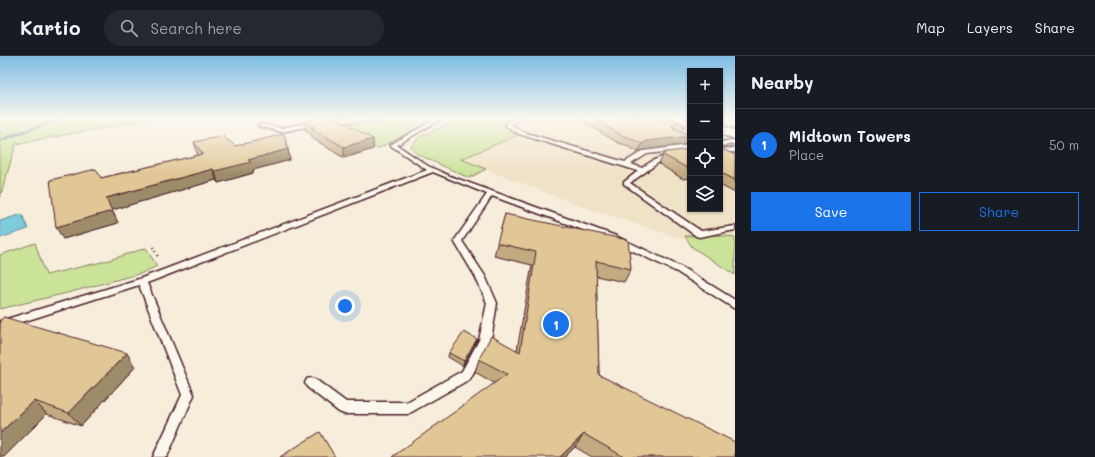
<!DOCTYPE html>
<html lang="en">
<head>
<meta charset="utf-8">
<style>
	:root { --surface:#171b24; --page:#242831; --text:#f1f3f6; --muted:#9ea1a6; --line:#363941; --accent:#1a73e8 }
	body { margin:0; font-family:Mali,sans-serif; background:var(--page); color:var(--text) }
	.controls { position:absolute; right:12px; top:12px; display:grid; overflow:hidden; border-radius:0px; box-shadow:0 1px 3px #0004 }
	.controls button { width:36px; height:36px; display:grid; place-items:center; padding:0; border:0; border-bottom:1px solid var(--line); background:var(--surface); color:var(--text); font:20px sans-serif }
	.you { position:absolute; left:345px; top:250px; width:14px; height:14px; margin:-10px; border:3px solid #fff; border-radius:50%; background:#1a73e8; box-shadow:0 0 0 6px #1a73e833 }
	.badge { display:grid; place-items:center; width:26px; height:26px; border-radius:50%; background:var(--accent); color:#fff; font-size:13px; font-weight:700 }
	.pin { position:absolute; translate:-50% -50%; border:2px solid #fff; box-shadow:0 1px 4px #0006 }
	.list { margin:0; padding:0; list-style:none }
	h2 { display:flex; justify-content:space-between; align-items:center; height:52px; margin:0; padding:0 16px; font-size:17px }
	h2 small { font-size:13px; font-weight:400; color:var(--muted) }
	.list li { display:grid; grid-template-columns:26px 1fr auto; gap:12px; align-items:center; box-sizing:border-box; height:72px; padding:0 16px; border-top:1px solid var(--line) }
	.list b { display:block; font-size:15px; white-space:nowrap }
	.list p { margin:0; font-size:13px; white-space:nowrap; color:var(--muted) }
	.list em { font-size:13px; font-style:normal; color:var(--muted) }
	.actions { display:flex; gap:8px; padding:12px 16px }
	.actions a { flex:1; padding:9px 0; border:1px solid var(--accent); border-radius:0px; text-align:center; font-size:14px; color:var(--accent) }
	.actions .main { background:var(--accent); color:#fff }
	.icon { flex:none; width:22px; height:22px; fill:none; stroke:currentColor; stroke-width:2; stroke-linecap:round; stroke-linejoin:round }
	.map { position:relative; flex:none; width:735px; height:401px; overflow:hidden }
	header { display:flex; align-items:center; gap:24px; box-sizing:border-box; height:56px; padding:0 20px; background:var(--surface); border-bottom:1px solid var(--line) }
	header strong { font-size:19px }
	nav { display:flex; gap:22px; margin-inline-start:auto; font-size:14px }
	.search { width:280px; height:36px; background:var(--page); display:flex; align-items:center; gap:10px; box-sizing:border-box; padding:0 14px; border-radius:22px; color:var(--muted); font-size:15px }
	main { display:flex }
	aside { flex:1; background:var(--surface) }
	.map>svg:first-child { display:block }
	.built { fill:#f0e2c6 }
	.green { fill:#cbe399; stroke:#8a8162 }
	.water { fill:#7ecbdd; stroke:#698696 }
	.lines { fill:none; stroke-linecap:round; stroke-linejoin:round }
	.stream { fill:#698696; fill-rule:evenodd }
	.service-casing { stroke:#4a1f2b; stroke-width:3 }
	.primary-casing { stroke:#4a1f2b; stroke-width:3 }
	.path { stroke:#4a1f2b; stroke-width:2.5; stroke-dasharray:1 3.5; stroke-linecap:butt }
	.service { fill:#fbf7ec; fill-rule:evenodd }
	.primary { fill:#fbf7ec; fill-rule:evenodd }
	.wall { fill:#c2ab81; stroke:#4a1f2b }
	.shaded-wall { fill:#9e8b69; stroke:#4a1f2b }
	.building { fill:#e1c796; stroke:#4a1f2b }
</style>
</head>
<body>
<header>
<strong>Kartio</strong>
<div class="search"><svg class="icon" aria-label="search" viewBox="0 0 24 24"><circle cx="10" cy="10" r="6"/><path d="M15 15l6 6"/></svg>Search here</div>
<nav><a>Map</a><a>Layers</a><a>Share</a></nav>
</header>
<main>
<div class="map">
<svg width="735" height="401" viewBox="0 0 735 401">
	<rect width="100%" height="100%" fill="#f6eddb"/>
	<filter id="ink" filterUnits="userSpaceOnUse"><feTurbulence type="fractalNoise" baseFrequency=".025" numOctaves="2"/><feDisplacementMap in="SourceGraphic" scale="8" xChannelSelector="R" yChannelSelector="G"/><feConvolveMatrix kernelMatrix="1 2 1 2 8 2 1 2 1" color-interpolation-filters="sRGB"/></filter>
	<g filter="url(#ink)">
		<polygon class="built" points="496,62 668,62 690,72 690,153 720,153 720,86 735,93 735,181 699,188 586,152 460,103 517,79 503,74"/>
		<g class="green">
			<polygon points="0,62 157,62 16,88 0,141"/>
			<polygon points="415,62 423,62 430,66 379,92 376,92 330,66 351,66 352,69 387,68 386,65"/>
			<polygon points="469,62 501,62 507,64 503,68 503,74 518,79 461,103 486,113 469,122 417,98 411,91 419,81 460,63 463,64"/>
			<polygon points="716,179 735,181 735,219 692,191 685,180"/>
			<polygon points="35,187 46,219 106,205 146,192 157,210 142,217 71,236 0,253 0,199"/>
		</g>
		<polygon class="water" points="22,158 28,173 0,182 0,165"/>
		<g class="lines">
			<polygon class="stream" points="61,62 68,62 21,78 0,86 0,83 17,76"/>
			<g class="service-casing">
				<g id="service">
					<polygon points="351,62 386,62 384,64 326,67 281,76 258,70 261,68 281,72 326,63"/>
					<polygon points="437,62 443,62 397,89 428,110 450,120 616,180 683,212 735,244 735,253 677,216 610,184 492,140 462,185 485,220 497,247 491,284 470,323 408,358 344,358 339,356 307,331 305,327 307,323 311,322 315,323 346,346 407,346 462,315 479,284 487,247 475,220 454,185 487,138 433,116 147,227 194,339 167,401 153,401 182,339 139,229 0,273 0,265 139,223 427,114 390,89"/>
					<path d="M515 62H522L512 67V69L523 76 625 106 643 95 690 89V93L647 98 631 108 642 112C657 100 671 98 690 96V100L662 104 630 127 701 175 735 170V174L699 181 696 180 624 128V126L638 115 519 78 506 70 508 65Z"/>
					<polygon points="735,84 735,88 720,90 720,86"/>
					<polygon points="735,92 735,96 720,97 720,93"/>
				</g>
			</g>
			<g class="primary-casing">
				<polygon id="primary" points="720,69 735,74 735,83 720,78"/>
			</g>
			<polyline class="path" points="153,191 159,203"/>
			<use href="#service" class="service"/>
			<use href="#primary" class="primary"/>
		</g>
		<g class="wall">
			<polygon points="577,62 671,62 685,69 682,75 688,88 643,94 638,96 623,88 620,88"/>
			<polygon points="305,65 373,83 373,93 344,102 312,82 312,79 306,75"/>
			<polygon points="194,86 235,90 288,93 290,104 253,114 253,117 218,127 216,124 112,154 118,167 63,183 101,122 198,99 197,97"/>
			<polygon points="720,92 735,99 735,137 720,129"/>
			<polygon points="690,93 690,122 683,123 659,108 663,99"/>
			<polygon points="505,158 631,213 624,226 596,220 599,319 735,401 592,401 575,391 494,327 475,316 479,303 517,294 532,209 494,200"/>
			<polygon points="4,261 135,311 81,370 47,358 4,401"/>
			<polygon points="477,283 476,287 463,310 448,301 449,297"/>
		</g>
		<g class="shaded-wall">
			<polygon points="676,66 673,74 671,69"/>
			<polygon points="690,80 690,84 688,88 643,94 638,96 642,88 647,85"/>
			<polygon points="373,83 373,93 344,102 344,91"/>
			<polygon points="288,93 290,104 253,114 253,117 218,127 215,115 248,104"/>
			<polygon points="213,113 216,124 112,154 118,167 63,183 56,171 106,142"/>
			<polygon points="477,283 476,287 463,310 464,305"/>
			<polygon points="127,297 135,311 81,370 69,357"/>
			<polygon points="34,345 47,358 4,401 0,401 0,377"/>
			<polygon points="584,378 575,391 565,401 560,401"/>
		</g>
		<g class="building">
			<polygon points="320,62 336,62 373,83 344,91 311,72 314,71 305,65"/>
			<polygon points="592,62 654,62 663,66 670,64 669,62 671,62 685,69 676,66 671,69 673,72 690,79 690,80 647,85 642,88 626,80 623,80"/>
			<polygon points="284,78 288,93 248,104 251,106 215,115 213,113 106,142 112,155 56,171 50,124 96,113 101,122 203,98 194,86 223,80 235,90"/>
			<polygon points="720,92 735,99 735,124 720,116"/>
			<polygon points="690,93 690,113 689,113 663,99 667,96"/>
			<polygon points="505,158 628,184 631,213 596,205 599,319 735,386 735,401 624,401 584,378 560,401 392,401 507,318 479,303 491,280 520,296 536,196 497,187"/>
			<polygon points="4,261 127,297 69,357 34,345 0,377 0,264"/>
			<polygon points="464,276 477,283 464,305 449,297"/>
			<polygon points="320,376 335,401 280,401"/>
		</g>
	</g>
	<linearGradient id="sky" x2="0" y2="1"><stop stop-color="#7dbde4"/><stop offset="0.53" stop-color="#fbf7ef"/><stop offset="1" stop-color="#fbf7ef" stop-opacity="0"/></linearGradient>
	<rect width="735" height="118" fill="url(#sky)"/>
</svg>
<div class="controls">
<button>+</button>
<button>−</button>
<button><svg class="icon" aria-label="locate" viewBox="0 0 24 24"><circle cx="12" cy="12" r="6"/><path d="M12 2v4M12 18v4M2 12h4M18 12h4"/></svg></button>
<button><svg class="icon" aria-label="layers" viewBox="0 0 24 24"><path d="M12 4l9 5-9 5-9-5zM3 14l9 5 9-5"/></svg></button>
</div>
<div class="you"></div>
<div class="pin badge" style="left:556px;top:268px">1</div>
</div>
<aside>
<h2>Nearby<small></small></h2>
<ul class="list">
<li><span class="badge">1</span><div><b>Midtown Towers</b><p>Place</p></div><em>50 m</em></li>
</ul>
<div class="actions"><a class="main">Save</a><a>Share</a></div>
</aside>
</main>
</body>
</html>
